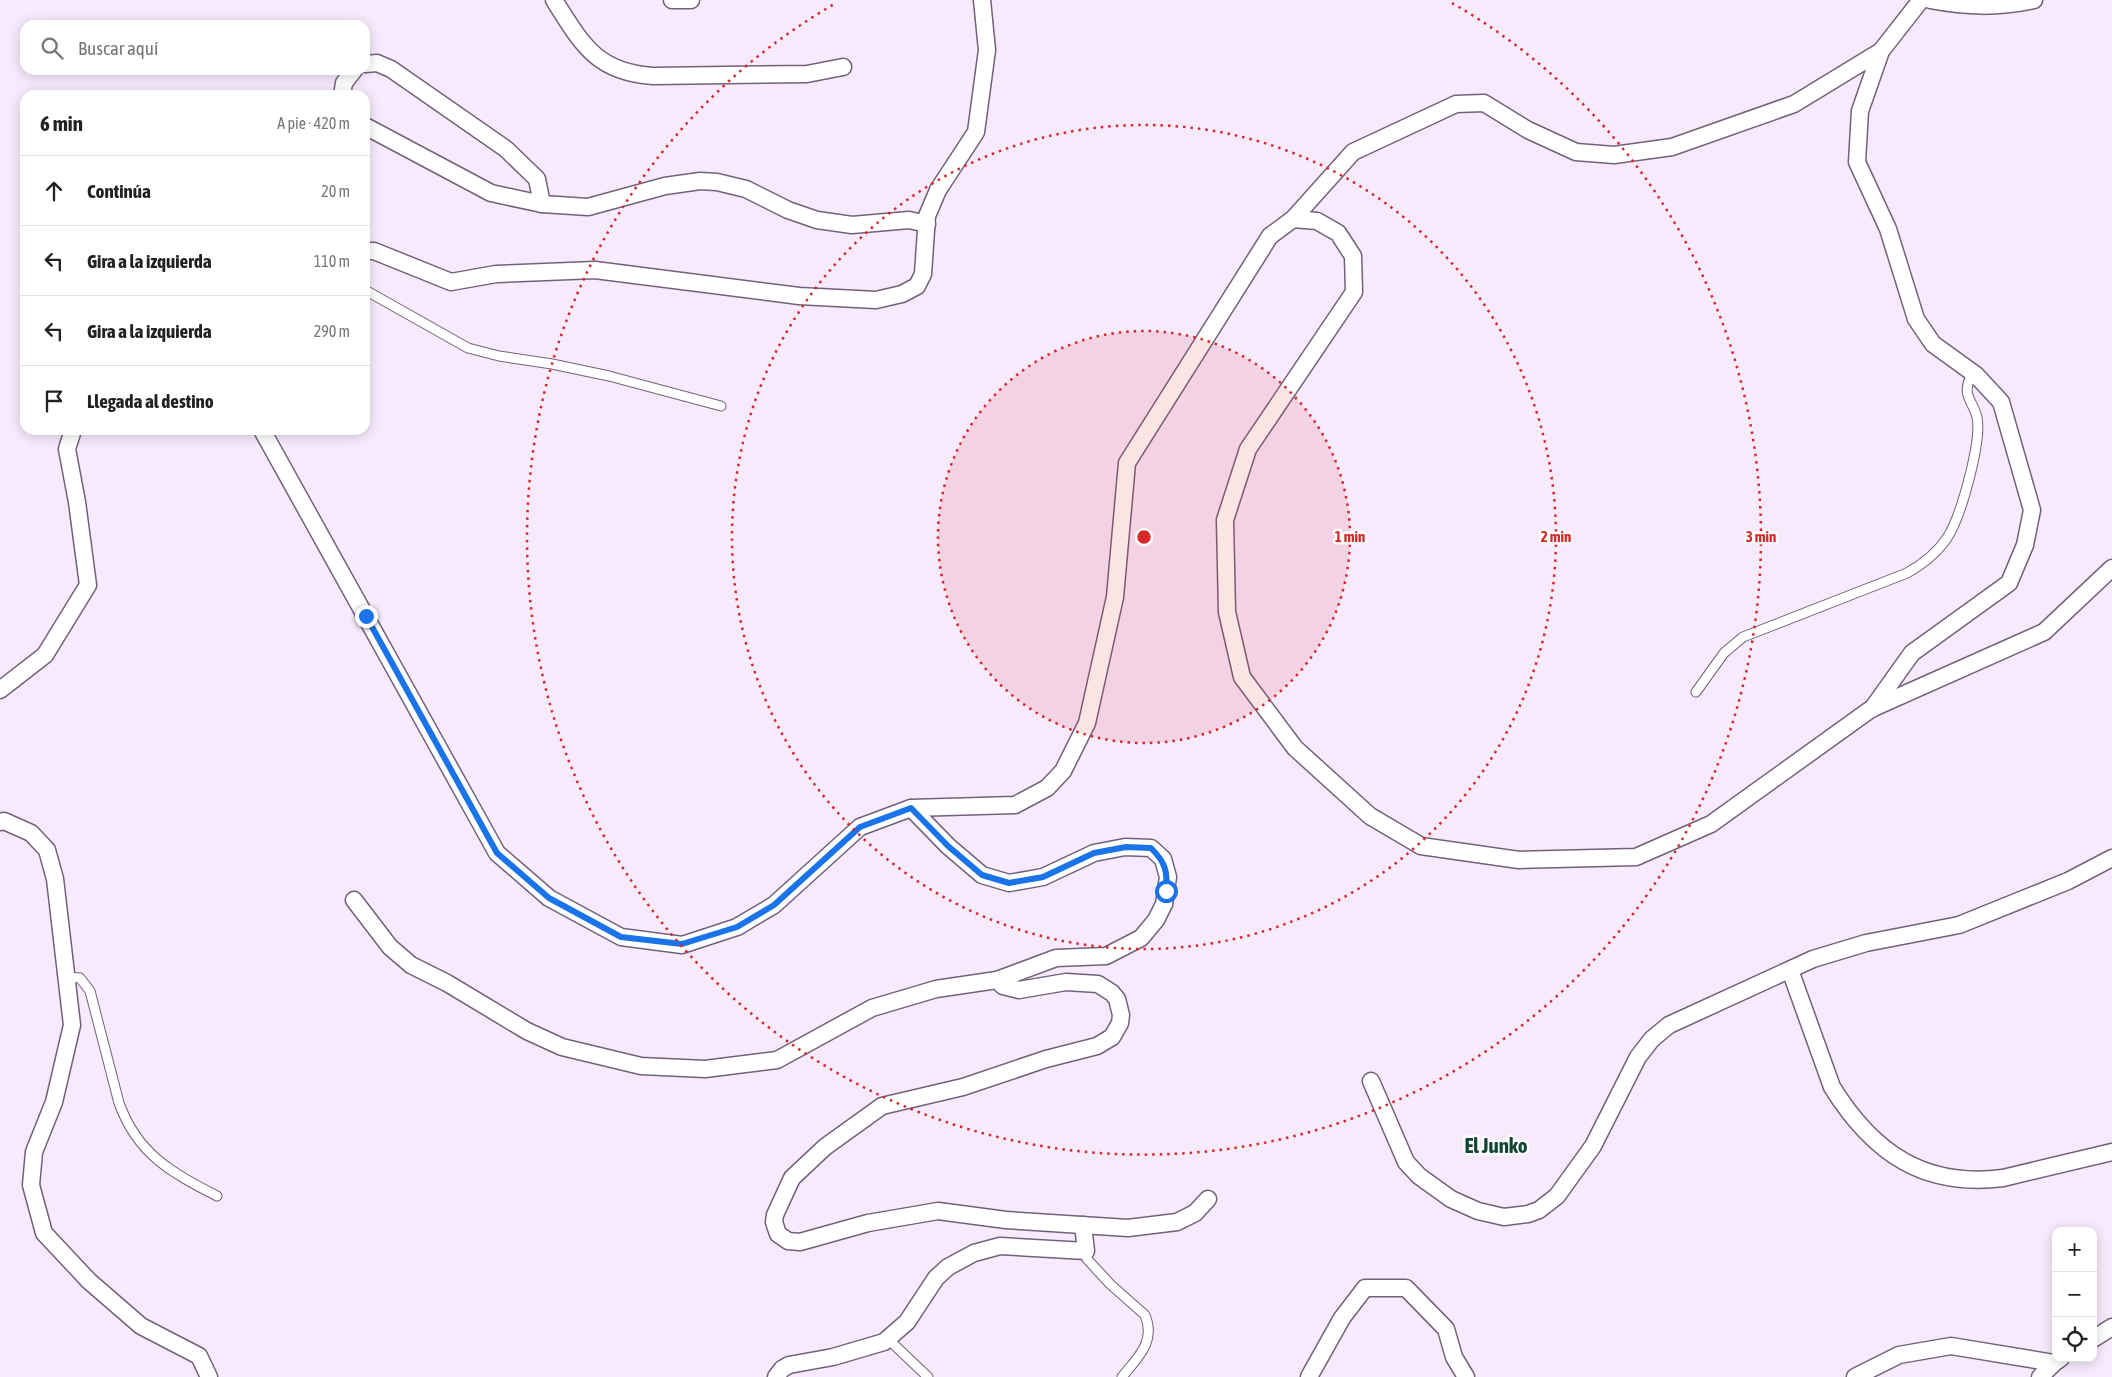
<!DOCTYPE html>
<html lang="es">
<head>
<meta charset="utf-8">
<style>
	:root { --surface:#fff; --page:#f6f6f6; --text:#222; --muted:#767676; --line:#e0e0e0 }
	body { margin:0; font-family:"Asap Condensed",sans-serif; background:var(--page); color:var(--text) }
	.controls { position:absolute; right:15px; bottom:15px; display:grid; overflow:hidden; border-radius:10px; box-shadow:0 2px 12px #0003 }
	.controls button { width:45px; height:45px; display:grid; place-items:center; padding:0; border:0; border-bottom:1px solid var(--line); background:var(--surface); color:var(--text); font:25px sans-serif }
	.stop { position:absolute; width:15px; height:15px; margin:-11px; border:4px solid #1a73e8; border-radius:50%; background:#fff }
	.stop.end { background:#1a73e8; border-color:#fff; box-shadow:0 1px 5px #0008 }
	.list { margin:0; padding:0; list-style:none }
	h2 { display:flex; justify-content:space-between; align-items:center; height:65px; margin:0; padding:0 20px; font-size:21px }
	h2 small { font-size:16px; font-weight:400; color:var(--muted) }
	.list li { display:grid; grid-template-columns:32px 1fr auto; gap:15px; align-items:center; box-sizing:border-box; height:70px; padding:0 20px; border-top:1px solid var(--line) }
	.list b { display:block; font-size:19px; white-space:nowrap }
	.list em { font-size:16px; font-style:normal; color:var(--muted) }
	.icon { flex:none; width:28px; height:28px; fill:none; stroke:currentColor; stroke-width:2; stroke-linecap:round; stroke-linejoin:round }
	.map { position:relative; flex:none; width:2112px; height:1377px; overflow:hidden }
	.search { position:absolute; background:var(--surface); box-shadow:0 2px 12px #0003; left:20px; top:20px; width:350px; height:55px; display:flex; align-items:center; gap:12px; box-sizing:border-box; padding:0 18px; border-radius:15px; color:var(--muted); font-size:19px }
	.panel { position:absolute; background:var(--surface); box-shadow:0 2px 12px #0003; left:20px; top:90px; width:350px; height:345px; border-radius:15px }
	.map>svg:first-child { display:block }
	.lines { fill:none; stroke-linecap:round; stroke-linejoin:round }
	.service-casing { stroke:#73607b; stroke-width:11 }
	.minor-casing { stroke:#73607b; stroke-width:19 }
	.service { stroke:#fff; stroke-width:9 }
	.minor { stroke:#fff; stroke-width:16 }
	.route { stroke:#1a73e8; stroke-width:6 }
	.ring { fill:none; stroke:#d62828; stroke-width:2.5; stroke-dasharray:2.5 5 }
	.labels { text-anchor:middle; stroke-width:5; stroke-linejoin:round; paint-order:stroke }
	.district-label { font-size:21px; font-weight:bold; fill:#124433; stroke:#fdfdfd }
	.centre { fill:#d62828; stroke:#fdfdfd; stroke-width:2.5 }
	.ring-label { font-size:15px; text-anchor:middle; font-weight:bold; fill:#d62828; stroke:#fdfdfd; stroke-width:5; stroke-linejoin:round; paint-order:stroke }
</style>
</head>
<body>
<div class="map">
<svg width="2112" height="1377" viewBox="0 0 2112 1377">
	<rect width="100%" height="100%" fill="#f8eafd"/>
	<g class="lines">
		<g class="service-casing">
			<g id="service">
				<polyline points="365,290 468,348 499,356 552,364 609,376 721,406"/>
				<path d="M1696 692 1724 653 1743 637 1907 573C1923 564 1937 553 1947 538 1961 517 1982 441 1977 417 1973 401 1962 396 1970 378L1976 375"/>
				<path d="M66 977 80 978 90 991 119 1103C138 1155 171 1172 217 1196"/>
				<path d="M1086 1251 1087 1259 1110 1284 1145 1315C1156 1342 1138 1357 1122 1377"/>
				<polyline points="888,1339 928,1377"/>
			</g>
		</g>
		<g class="minor-casing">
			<g id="minor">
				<path d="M554 0C582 44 596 72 653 76L807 74 843 67"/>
				<polyline points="672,0 691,0"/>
				<path d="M1930 0C1967 7 1997 8 2034 0"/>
				<polyline points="365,64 377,63 391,69 506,149 537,179 542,204"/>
				<polyline points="342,95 344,83 354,70"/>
				<polyline points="365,126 491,193 542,204 588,207 665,186 700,181 717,182 746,189 788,210 817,220 852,225 909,220 927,224"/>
				<polyline points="1293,219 1353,152 1456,104 1484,103 1528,130 1576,152 1614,155 1672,147 1794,104 1881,51 1921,0"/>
				<polyline points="365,251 374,251 451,282 496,274 595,270 799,296 876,300 902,294 917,286 923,274 927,216 938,190 976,132 987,50 982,0"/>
				<polyline points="262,430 497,853 549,898 621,937 682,945 737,927 774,905 860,827 911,808 1015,805 1047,788 1063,771 1087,723 1115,597 1127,463 1270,236 1293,219 1317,221 1338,233 1353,256 1354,292 1248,449 1225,520 1227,612 1242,677 1295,748 1370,816 1421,846 1519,860 1636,857 1711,824 1871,709 2044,632 2112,568"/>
				<polyline points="0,690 45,655 88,585 77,502 67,449 73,430"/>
				<polyline points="1872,709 1912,653 2009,583 2025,545 2032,510 2001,402 1976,375 1933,344 1916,319 1888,229 1857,162 1860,111 1881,51"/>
				<polyline points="0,822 4,821 31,833 47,850 55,879 72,1025 54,1102 34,1152 31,1185 44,1233 89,1281 141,1326 199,1356 209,1377"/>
				<polyline points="354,900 390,947 411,965 447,983 527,1031 562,1047 641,1066 705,1069 777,1060 872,1008 936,989 997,980 1056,958 1106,956 1141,938 1156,920 1164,904 1168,877 1163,859 1151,848 1125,847 1094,853 1043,877 1009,883 982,875 948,846 911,808"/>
				<path d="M1790 970 1832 1087C1873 1153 1924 1188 2003 1178L2112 1152"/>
				<polyline points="997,980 1003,986 1019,990 1066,982 1098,984 1112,993 1117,999 1121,1015 1120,1023 1112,1037 1097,1046 1046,1059 963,1087 882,1106 825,1147 792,1178 775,1215 774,1222 778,1234 788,1241 800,1242 868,1223 938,1211 1006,1220 1128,1228 1177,1222 1195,1213 1208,1199"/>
				<polyline points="1371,1081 1406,1162 1419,1176 1451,1199 1478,1211 1504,1217 1528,1214 1539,1210 1557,1196 1593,1146 1638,1057 1652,1039 1669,1025 1813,959 1866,943 1959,925 2068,881 2112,858"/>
				<polyline points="2093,1339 2112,1327"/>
				<polyline points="776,1377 782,1369 789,1365 833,1357 884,1342 907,1322 936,1278 948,1267 974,1253 1000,1246 1086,1251 1083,1225"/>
				<polyline points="1309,1377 1342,1318 1365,1288 1406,1288 1446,1329 1454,1357 1466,1377"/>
				<polyline points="1855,1377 1899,1355 1951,1346 2054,1363"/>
				<polyline points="2040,1377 2054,1363 2061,1358"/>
			</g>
		</g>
		<use href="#service" class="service"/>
		<use href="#minor" class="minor"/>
	</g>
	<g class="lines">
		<path class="route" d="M366 616 497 853 549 898 621 937 682 944 737 927 774 905 860 827 911 808 948 846 982 875 1009 883 1043 877 1094 853 1126 847 1151 848C1165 862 1168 871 1166 891"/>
	</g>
	<circle cx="1144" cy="537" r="206" fill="#d62828" fill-opacity=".12"/>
	<g class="ring">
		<circle cx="1144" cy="537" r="206"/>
		<circle cx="1144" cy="537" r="412"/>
		<path d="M1452 3A617 617 0 1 1 836 3"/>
	</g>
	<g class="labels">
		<g class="district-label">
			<text x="1496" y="1153">El Junko</text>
		</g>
	</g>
	<circle cx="1144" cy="537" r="8" class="centre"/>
	<g class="ring-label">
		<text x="1350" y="542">1 min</text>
		<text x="1556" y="542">2 min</text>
		<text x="1761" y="542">3 min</text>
	</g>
</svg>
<div class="controls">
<button>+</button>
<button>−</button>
<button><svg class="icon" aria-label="locate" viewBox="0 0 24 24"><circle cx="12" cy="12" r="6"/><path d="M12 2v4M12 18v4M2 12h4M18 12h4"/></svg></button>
</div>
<div class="stop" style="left:1166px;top:891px"></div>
<div class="stop end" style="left:366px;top:616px"></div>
<div class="search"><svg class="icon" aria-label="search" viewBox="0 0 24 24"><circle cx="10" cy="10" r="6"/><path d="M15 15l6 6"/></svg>Buscar aquí</div>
<section class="panel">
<h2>6 min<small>A pie · 420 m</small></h2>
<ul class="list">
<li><svg class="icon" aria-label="ahead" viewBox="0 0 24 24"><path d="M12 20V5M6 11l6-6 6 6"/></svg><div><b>Continúa</b></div><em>20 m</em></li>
<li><svg class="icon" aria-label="left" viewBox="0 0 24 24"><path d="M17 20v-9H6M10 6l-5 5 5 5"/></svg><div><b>Gira a la izquierda</b></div><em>110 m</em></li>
<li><svg class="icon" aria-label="left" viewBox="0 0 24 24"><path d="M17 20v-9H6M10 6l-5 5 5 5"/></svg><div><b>Gira a la izquierda</b></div><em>290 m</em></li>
<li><svg class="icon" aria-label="arrive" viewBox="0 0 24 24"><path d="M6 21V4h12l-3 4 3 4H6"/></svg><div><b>Llegada al destino</b></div></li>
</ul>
</section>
</div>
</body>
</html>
